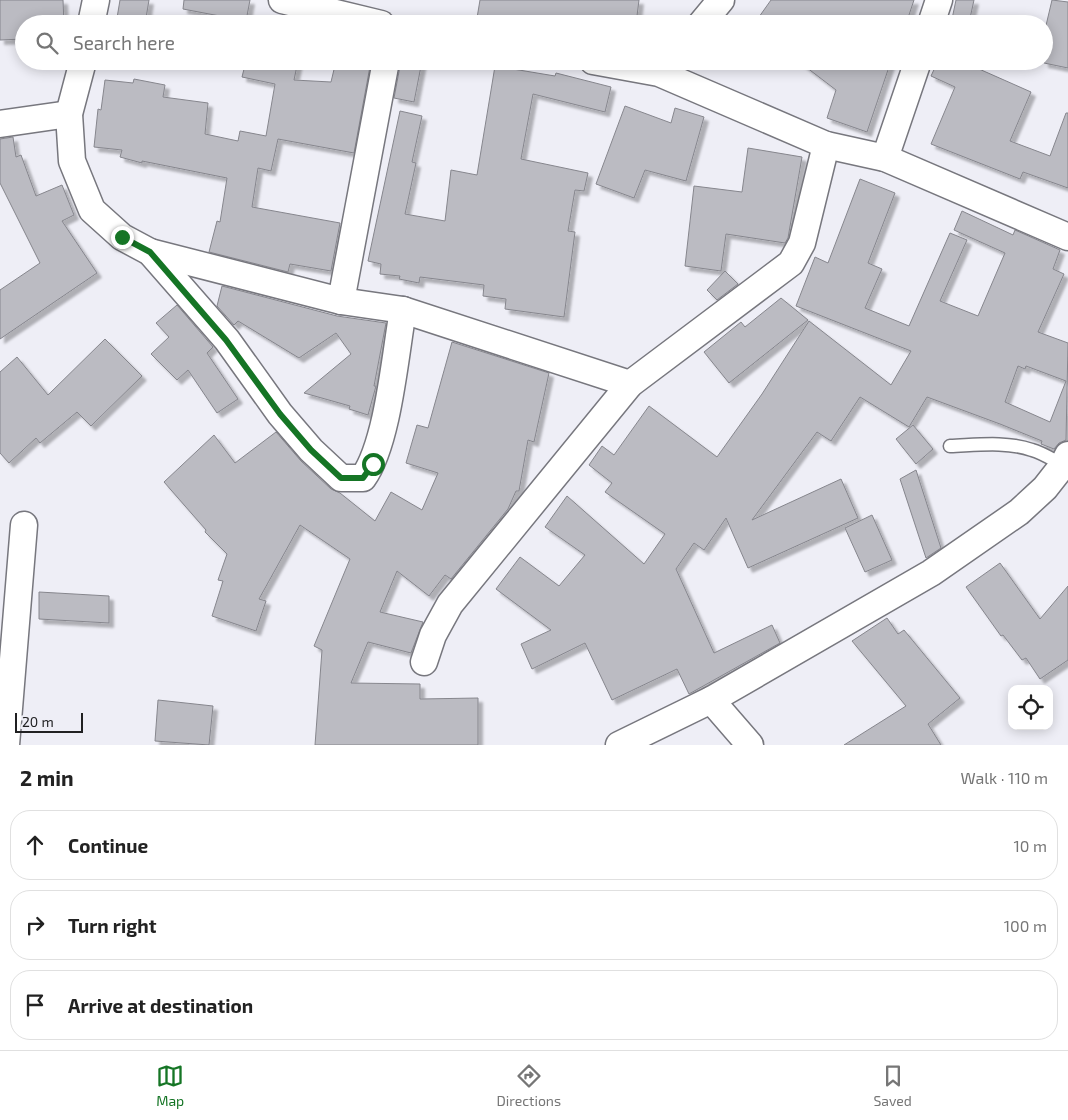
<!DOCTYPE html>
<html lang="en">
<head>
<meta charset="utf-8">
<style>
	:root { --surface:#fff; --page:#f6f6f6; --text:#222; --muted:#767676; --line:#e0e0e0; --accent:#157525 }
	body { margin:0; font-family:"Exo 2",sans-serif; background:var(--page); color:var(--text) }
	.controls { position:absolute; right:15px; bottom:15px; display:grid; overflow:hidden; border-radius:10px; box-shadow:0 2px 12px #0003 }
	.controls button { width:45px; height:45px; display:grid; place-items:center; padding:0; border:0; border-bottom:1px solid var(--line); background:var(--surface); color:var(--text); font:25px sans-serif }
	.scale { position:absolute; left:15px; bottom:12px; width:68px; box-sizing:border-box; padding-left:5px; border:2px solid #202022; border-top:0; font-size:14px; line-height:18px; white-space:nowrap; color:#202022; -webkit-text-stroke:4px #eeeef6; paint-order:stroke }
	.stop { position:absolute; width:15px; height:15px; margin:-11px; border:4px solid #157525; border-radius:50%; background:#fff }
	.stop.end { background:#157525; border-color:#fff; box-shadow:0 1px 5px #0008 }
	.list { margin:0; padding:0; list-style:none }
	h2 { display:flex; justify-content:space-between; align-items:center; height:65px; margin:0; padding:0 20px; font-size:21px }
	h2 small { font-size:16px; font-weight:400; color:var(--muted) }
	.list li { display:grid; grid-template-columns:32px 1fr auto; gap:15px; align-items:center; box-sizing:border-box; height:70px; margin:0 10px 10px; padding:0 10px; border:1px solid var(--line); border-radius:20px }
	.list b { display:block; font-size:19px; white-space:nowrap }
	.list em { font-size:16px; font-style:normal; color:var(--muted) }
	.icon { flex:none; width:28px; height:28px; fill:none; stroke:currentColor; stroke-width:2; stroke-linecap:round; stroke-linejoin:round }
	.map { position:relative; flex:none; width:1068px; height:745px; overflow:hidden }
	.search { position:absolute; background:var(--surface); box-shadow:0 2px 12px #0003; left:15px; right:15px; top:15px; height:55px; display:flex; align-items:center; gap:12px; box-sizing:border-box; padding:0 18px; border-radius:28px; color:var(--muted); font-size:19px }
	.sheet { height:305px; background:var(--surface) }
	nav { display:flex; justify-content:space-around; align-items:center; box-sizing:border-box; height:70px; border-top:1px solid var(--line); background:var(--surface); font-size:14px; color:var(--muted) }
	nav a { display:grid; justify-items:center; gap:2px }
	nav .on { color:var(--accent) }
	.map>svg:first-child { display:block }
	.building { fill:#bbbbc2; stroke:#86868d; fill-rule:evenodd; filter:url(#shadow) }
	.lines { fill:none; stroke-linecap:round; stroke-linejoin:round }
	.lane-casing { stroke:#77777e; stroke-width:15 }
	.street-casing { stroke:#77777e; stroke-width:29 }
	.lane { stroke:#fff; stroke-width:12 }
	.street { stroke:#fff; stroke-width:26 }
	.route { stroke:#157525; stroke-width:6 }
</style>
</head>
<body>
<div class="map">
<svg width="1068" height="745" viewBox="0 0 1068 745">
	<defs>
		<filter id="shadow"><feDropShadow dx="4.5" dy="4.5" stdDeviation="1" flood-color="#0004"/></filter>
	</defs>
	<rect width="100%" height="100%" fill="#eeeef6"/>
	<g class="building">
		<polygon points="0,0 63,0 64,24 24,24 24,39 0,40"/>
		<polygon points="120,0 149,0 145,24 116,24"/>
		<polygon points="184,0 250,0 246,21 183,9"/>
		<polygon points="480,0 639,0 636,24 508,24 477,18"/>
		<polygon points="771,0 914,0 906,24 754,24"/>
		<polygon points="956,0 974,0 969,23 952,19"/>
		<polygon points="1052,0 1068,2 1068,68 1044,63 1044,34"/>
		<polygon points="246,61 279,66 280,61 298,61 294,80 331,82 336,61 371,61 354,153 278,139 271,171 258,168 252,207 340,223 331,271 290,264 288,272 209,252 217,221 220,222 227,178 142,161 142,163 120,157 122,150 94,147 98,109 101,110 105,80 133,83 134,79 165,85 163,97 208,103 205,134 238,141 240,131 266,136 275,84 242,77"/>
		<polygon points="401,61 422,61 414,102 394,98"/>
		<polygon points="798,61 891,61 867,132 827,118 836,90"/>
		<polygon points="938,61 961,61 1031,92 1010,141 1050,156 1066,113 1068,113 1068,188 1023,172 1020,179 931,144 955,87 931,76"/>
		<polygon points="495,66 555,76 556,73 611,87 605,112 533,94 521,159 588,173 584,191 575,190 568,231 575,232 564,317 505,309 506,299 483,296 484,285 420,277 419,283 399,279 400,276 380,274 381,264 368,261 400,111 422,116 412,162 416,163 405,214 445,221 451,170 477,175"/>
		<polygon points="625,106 671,123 675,108 704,117 686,181 645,170 634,198 596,184"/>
		<polygon points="13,137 16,157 21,155 36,196 62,185 74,215 62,221 97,273 0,339 0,290 40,263 0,183 0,139"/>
		<polygon points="748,148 802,157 788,238 785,243 726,234 721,271 685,266 694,186 742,192"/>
		<path d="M860 179 895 193 868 263 882 269 865 308 909 326 950 233 967 240 940 301 978 316 1005 253 954 230 962 211 1013 235 1015 230 1060 250 1053 269 1064 274 1038 332 1068 343 1066 440 1059 443 1054 449 1041 444 1042 441 1000 424 927 397 909 427 860 397 831 441 817 432 752 520 841 479 858 518 748 568 726 518 704 550 694 543 676 569 714 653 772 625 780 643 689 694 677 669 612 700 585 643 532 669 521 644 551 630 496 589 520 557 559 586 585 555 545 527 567 496 644 564 665 534 605 492 612 483 589 465 602 446 614 455 649 406 717 457 762 394 809 321 891 385 911 351 796 306 815 257 828 263ZM1018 366 1025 369 1026 366 1066 381 1050 422 1005 402Z"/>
		<polygon points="725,271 738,284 717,300 707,290"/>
		<polygon points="222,286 337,316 386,323 374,386 376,386 368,415 349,409 350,406 304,393 351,354 336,333 299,358 238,321 234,325 217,306"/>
		<polygon points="781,298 808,320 729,383 704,352 741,322 745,327"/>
		<polygon points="177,305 213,347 207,353 238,399 217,413 188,370 177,380 151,354 169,337 156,323"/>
		<polygon points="105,339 142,376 91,426 77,412 40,443 36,438 9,463 0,453 0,372 17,357 48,395"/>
		<polygon points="452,342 549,373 534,442 528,440 519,491 516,491 508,509 451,579 445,575 429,596 397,571 380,612 423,622 411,653 368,642 351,683 420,684 420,699 478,698 478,745 315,745 322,650 314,646 350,559 300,525 259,599 266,601 256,631 212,616 223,581 218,580 227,554 205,532 206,530 164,482 214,435 235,463 276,432 301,461 331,489 340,493 375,521 391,492 422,510 438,473 406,463 417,425 428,428"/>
		<polygon points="913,425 933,449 916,464 896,439"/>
		<polygon points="916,470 941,548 926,558 900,479"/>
		<polygon points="872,515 892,560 865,572 845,528"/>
		<polygon points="1000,563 1040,619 1068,586 1068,660 1040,679 1026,658 1022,660 1003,635 1001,636 966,587"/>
		<polygon points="39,592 109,596 109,623 39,619"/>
		<polygon points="887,618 898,634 904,630 960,698 928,724 941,745 844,745 906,706 852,641"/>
		<polygon points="158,700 213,706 209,745 155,741"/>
	</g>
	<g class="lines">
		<g class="lane-casing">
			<path id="lane" d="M950 446C977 445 1006 441 1032 450 1043 453 1053 460 1063 465"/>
		</g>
		<g class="street-casing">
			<g id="street">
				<polyline points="282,0 381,24"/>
				<polyline points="91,24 96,0"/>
				<polyline points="701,24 721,0"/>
				<polyline points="931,24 939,0"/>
				<path d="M83 61 69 114 72 161 92 210 122 237 150 252 227 340 280 414 311 450 341 478H363C388 443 395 356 403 310"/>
				<polyline points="593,61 659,73 826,145 885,158 1068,237"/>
				<polyline points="0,124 69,114"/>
				<polyline points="885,158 918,61"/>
				<polyline points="150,252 341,301 403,310 630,384"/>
				<polyline points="341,301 386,61"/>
				<polyline points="424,662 433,635 450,604 630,384 791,263 802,243 826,145"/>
				<polyline points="711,700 750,745"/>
				<polyline points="6,745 24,525"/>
				<polyline points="619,745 711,700 931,573 1019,512 1045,488 1063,465 1068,455"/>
			</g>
		</g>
		<use href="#lane" class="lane"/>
		<use href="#street" class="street"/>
	</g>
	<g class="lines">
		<polyline class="route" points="122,237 150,252 226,340 280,414 311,450 341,478 363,478 373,464"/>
	</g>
</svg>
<div class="controls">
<button><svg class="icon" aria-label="locate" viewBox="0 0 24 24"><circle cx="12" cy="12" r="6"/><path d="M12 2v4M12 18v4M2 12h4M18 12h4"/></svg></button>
</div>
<div class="scale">20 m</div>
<div class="stop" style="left:373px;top:464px"></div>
<div class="stop end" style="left:122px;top:237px"></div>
<div class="search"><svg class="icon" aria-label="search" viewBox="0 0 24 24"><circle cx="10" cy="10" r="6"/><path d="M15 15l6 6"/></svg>Search here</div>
</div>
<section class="sheet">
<h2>2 min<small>Walk · 110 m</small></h2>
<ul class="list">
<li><svg class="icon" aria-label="ahead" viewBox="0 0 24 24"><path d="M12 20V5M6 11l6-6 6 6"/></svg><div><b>Continue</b></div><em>10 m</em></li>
<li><svg class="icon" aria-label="right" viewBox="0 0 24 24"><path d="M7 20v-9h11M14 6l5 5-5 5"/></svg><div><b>Turn right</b></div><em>100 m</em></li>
<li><svg class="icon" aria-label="arrive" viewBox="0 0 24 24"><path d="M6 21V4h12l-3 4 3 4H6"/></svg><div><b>Arrive at destination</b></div></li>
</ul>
</section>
<nav>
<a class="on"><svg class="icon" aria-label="map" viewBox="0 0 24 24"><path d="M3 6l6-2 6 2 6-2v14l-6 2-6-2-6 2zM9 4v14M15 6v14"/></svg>Map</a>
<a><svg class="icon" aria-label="directions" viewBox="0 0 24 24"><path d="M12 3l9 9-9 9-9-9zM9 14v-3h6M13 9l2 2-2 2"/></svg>Directions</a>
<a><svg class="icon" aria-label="saved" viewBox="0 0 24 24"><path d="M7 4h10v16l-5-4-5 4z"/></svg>Saved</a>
</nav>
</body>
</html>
